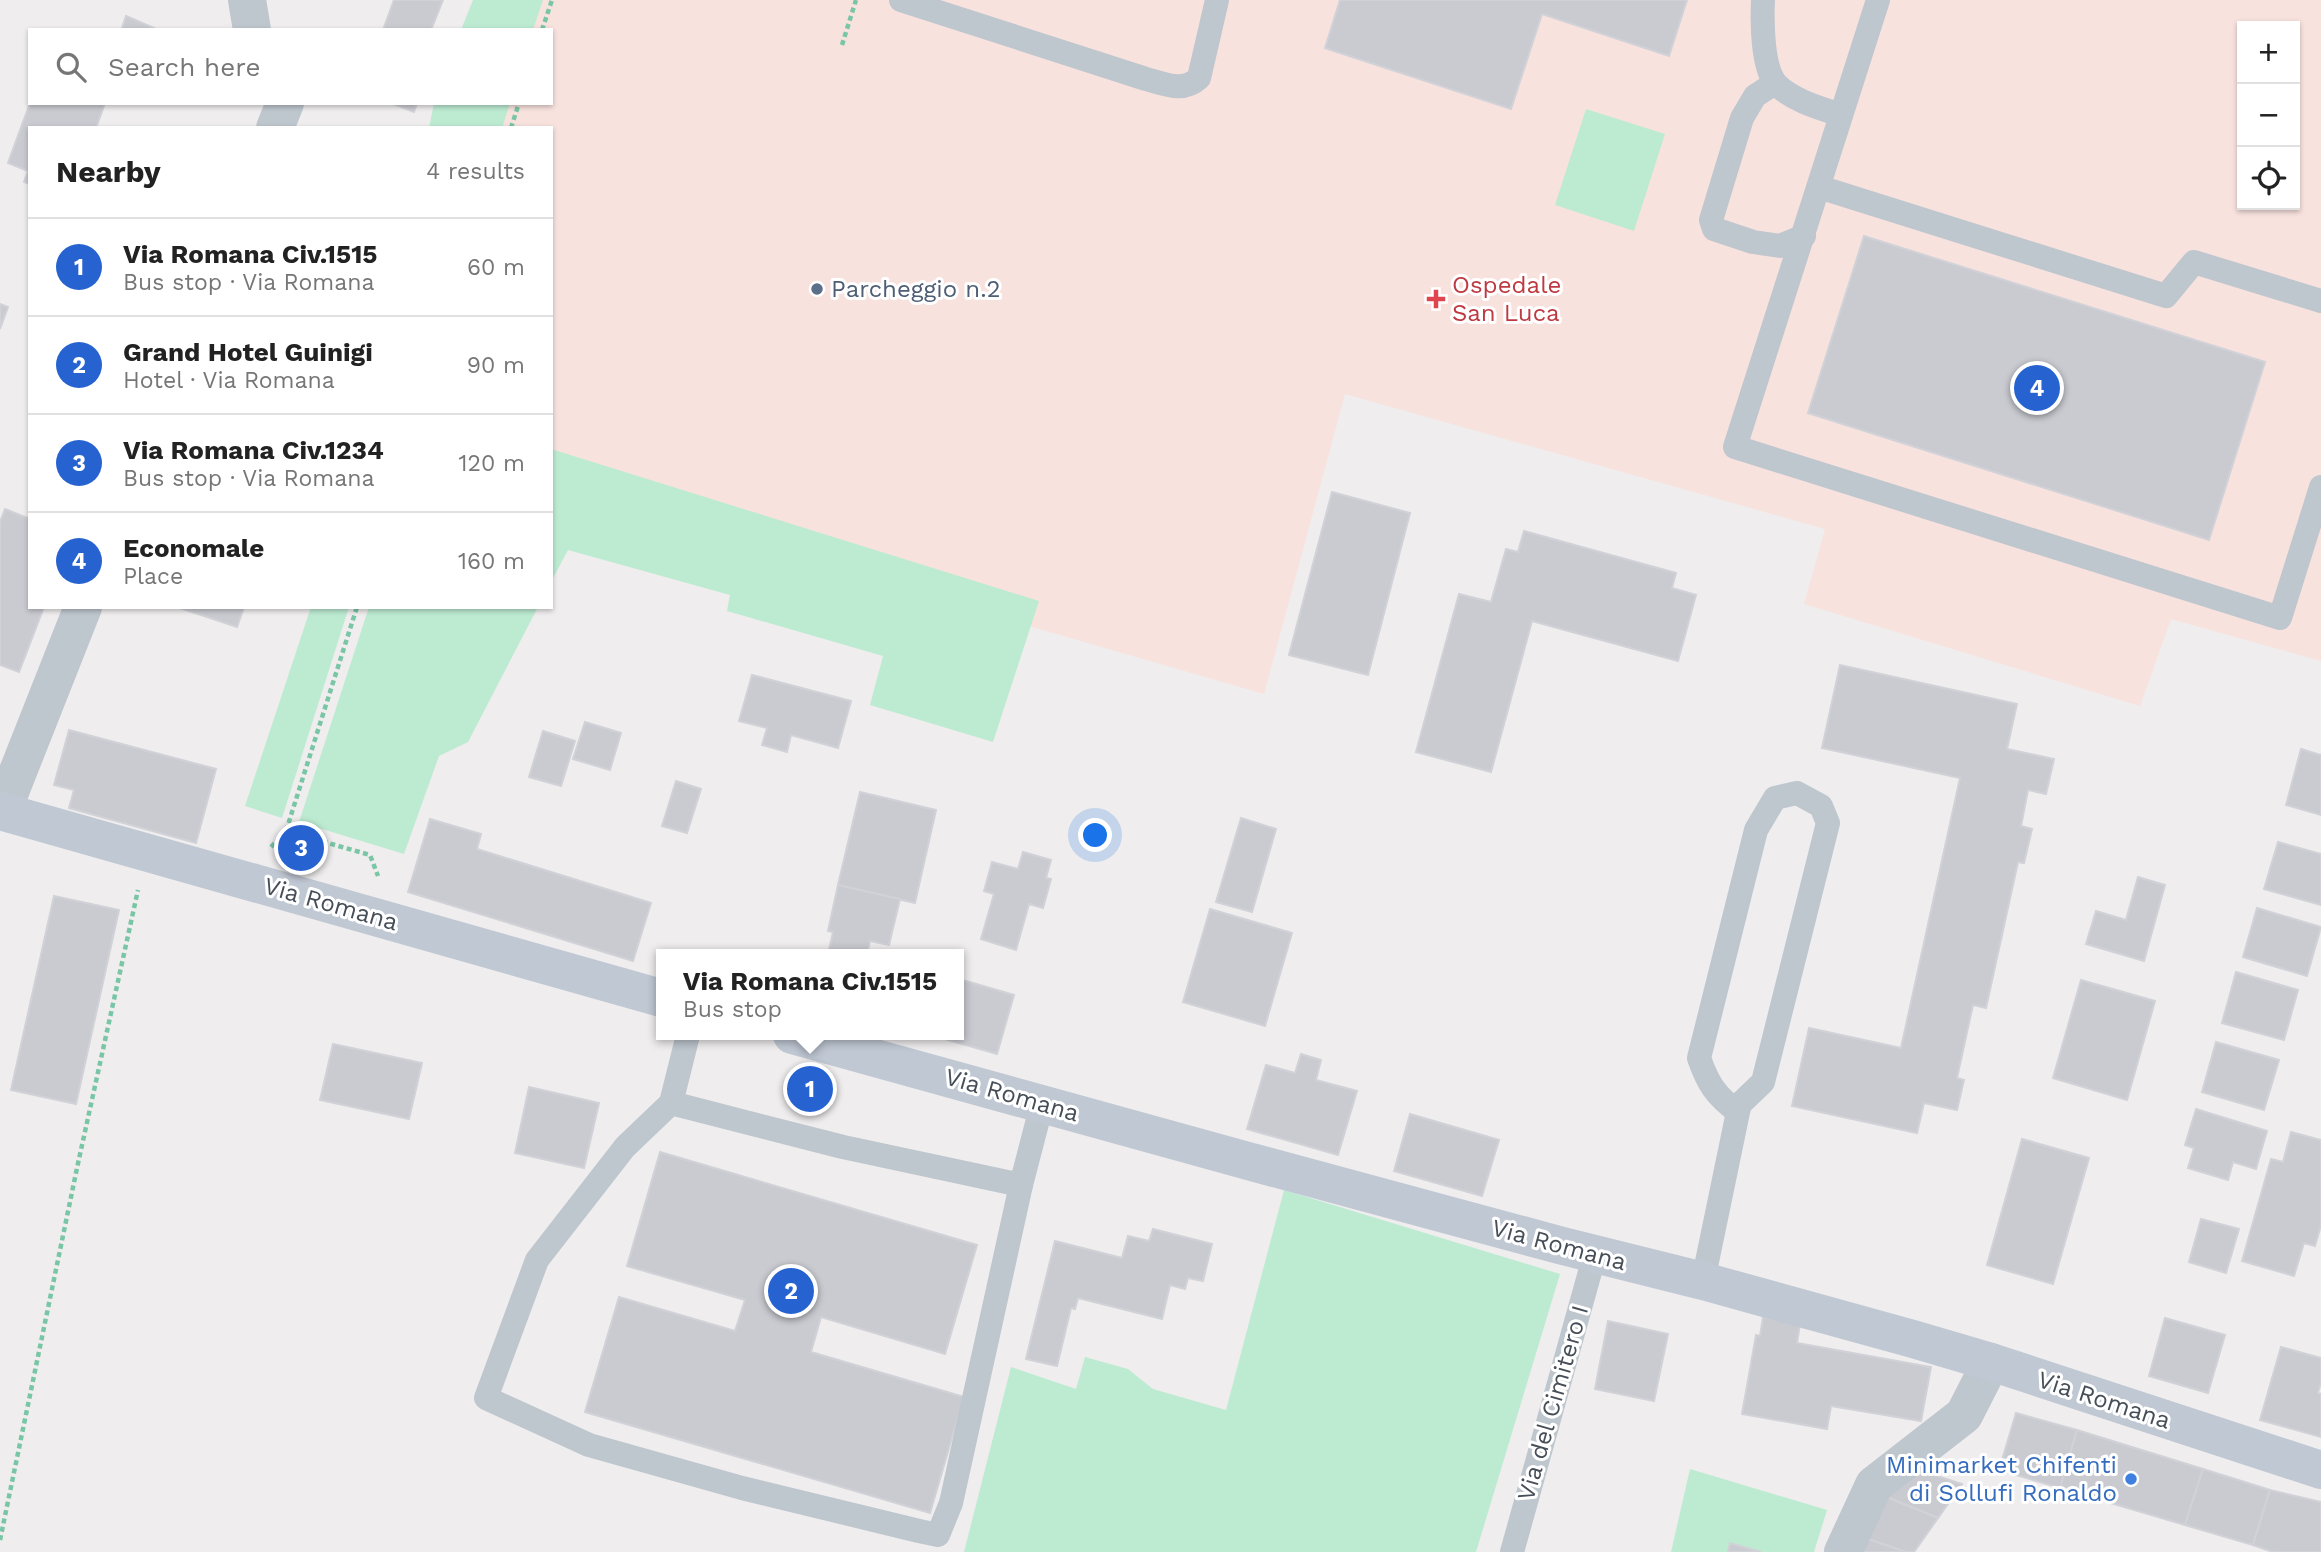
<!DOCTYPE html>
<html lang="en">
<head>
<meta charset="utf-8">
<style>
	:root { --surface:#fff; --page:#f2f2f2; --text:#222; --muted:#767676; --line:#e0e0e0; --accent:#2662d0 }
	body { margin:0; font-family:"Work Sans",sans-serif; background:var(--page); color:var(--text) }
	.controls { position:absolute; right:21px; top:21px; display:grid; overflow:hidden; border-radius:0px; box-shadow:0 2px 5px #0004 }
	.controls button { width:63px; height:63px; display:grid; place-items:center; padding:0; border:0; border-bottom:2px solid var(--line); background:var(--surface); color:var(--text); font:35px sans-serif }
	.you { position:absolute; left:1096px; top:836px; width:24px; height:24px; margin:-18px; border:5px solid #fff; border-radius:50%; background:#1a73e8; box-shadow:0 0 0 10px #1a73e833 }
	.badge { display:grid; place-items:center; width:46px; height:46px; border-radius:50%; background:var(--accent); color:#fff; font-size:23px; font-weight:700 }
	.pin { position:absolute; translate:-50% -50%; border:4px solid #fff; box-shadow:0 2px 7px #0006 }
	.popup { position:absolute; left:656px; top:949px; width:308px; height:91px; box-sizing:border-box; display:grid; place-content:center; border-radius:0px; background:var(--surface); filter:drop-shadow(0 2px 5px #0005); font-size:23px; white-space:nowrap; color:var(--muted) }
	.popup b { font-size:26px; color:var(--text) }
	.popup::after { content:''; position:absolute; left:50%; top:100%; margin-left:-14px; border:14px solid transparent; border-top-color:var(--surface) }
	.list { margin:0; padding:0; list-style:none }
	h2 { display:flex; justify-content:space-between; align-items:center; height:91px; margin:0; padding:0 28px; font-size:30px }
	h2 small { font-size:23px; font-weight:400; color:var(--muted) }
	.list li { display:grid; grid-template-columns:46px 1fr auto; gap:21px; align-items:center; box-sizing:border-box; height:98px; padding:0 28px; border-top:2px solid var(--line) }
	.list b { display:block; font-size:26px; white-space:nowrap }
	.list p { margin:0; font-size:23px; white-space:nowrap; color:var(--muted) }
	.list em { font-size:23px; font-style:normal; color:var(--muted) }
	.icon { flex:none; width:38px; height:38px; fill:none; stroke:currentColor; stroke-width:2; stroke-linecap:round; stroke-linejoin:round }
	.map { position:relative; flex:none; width:2321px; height:1552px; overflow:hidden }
	.search { position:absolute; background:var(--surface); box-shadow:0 2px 5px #0004; left:28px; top:28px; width:525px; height:77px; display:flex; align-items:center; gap:18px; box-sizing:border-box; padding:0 24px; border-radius:0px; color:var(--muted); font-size:26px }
	.panel { position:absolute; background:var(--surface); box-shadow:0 2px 5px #0004; left:28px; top:126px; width:525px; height:483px; border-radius:0px }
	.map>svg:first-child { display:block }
	.medical { fill:#f8e2de; fill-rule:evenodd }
	.green { fill:#bdebd2 }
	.building { fill:#cacbd1; stroke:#d1d2d8; stroke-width:2 }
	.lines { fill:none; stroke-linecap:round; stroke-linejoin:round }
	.path { stroke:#78c6a6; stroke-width:4.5; stroke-dasharray:5 3.5; stroke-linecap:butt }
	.service { stroke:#bec6ce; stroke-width:24 }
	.minor { stroke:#bec6ce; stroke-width:38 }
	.secondary { stroke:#c0c8d4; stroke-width:38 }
	.service-dot { fill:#5c6f8a; stroke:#fff; stroke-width:2.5 }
	.health-dot { fill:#e0444e; stroke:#fff; stroke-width:2.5 }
	.shop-dot { fill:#3f7fe0; stroke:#fff; stroke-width:2.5 }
	.labels { text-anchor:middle; stroke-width:6; stroke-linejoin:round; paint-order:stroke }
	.health-label { font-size:24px; fill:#be3a42; stroke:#fff; text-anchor:start }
	.service-label { font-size:24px; fill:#4e5e75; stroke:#fff; text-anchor:start }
	.street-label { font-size:24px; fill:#464e58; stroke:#fff }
	.shop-label { font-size:24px; fill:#366cbe; stroke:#fff; text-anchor:end }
</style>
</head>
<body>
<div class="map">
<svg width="2321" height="1552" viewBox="0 0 2321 1552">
	<rect width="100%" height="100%" fill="#efeded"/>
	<path class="medical" d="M529 0H2321V661L2171 619 2140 706 1804 604 1825 529 1345 394 1264 694 551 488V128H486L494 103H551V30H519ZM2242 26H2295V205H2242Z"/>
	<g class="green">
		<polygon points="473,0 543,0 533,30 461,30"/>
		<polygon points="434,103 510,103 502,128 429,128"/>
		<polygon points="1586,109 1665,134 1634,231 1555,205"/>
		<polygon points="551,449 1039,601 993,742 870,705 883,656 727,611 730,595 568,550 551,582"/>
		<polygon points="311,607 349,607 282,818 245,806"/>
		<polygon points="369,607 538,607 468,742 439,756 404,854 299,822"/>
		<polygon points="1284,1190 1560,1274 1476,1552 964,1552 1011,1367 1076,1389 1085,1357 1128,1369 1153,1389 1226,1410"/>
		<polygon points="1690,1469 1827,1510 1814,1552 1671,1552"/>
	</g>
	<g class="building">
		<polygon points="394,0 443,0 431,30 383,30"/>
		<polygon points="1340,0 1687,0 1669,56 1542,14 1511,109 1325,48"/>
		<polygon points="126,16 154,28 153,30 127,30 122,28"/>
		<polygon points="30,103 105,103 96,128 30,128 30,184 24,182 28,171 8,163"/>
		<polygon points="391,103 417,103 414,112"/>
		<polygon points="1864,236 2265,362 2209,540 1808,413"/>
		<polygon points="0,304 8,307 0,329"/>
		<polygon points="1332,492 1410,513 1368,675 1289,655"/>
		<polygon points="5,509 30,519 30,607 44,607 19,672 0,665 0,522"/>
		<polygon points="1524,531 1676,573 1672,588 1696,595 1678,661 1532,621 1491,772 1416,752 1459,594 1491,602 1506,549 1518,552"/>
		<polygon points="177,607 244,607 237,627"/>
		<polygon points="1840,665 2017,704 2007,749 2054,759 2046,794 2028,790 2021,826 2032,829 2024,863 2018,862 1986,1008 1973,1005 1957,1078 1964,1080 1957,1110 1924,1103 1917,1133 1792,1106 1809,1028 1901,1048 1960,778 1822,748"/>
		<polygon points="752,675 851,701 838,748 791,735 787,752 762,745 767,728 739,721"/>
		<polygon points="585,722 621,733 610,770 573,759"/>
		<polygon points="69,730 216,769 196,843 69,808 74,790 54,785"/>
		<polygon points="543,731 575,741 561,786 529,777"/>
		<polygon points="2301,749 2321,755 2321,815 2286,805"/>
		<polygon points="676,781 701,789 687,833 662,826"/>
		<polygon points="860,792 936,810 915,903 838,885"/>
		<polygon points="1241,818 1276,829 1252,912 1216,902"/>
		<polygon points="430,819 481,834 477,849 651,903 633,961 408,892"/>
		<polygon points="2278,842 2321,854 2321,905 2264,889"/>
		<polygon points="1023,852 1051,860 1046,878 1051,879 1043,908 1029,904 1016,950 981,939 994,894 984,891 992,862 1018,869"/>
		<polygon points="2138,877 2165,885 2144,961 2086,944 2096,911 2126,920"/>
		<polygon points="838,885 900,899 889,945 870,941 867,954 828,954 833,932 828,931"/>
		<polygon points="54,896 119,910 76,1104 11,1090"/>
		<polygon points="2257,908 2321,927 2307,976 2243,957"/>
		<polygon points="1210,909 1292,933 1265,1026 1183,1002"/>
		<polygon points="2236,972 2298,990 2284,1040 2222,1023"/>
		<polygon points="959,979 1014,995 997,1054 931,1035 959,1035"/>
		<polygon points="2081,980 2155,1001 2127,1100 2053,1078"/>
		<polygon points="2216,1042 2279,1060 2264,1110 2202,1092"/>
		<polygon points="333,1044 422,1063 409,1119 320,1100"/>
		<polygon points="1301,1054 1321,1060 1316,1080 1357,1091 1338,1155 1247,1129 1266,1065 1295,1073"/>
		<polygon points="529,1087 599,1103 584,1168 515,1153"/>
		<polygon points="2196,1109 2267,1131 2256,1169 2233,1162 2228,1180 2188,1168 2194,1148 2185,1145"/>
		<polygon points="1410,1114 1499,1140 1482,1196 1394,1171"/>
		<polygon points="2291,1132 2321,1140 2321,1225 2315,1246 2304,1243 2294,1276 2242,1261 2271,1159 2283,1162"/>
		<polygon points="2022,1139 2089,1158 2053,1284 1987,1265"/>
		<polygon points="660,1152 977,1245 945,1354 821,1317 811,1352 964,1397 930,1513 585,1412 619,1297 735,1331 745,1300 627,1266"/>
		<polygon points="2201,1219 2239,1229 2226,1273 2189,1262"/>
		<polygon points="1153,1229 1212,1244 1203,1281 1188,1278 1185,1289 1170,1285 1162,1319 1078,1298 1075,1309 1071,1308 1057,1366 1026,1359 1055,1241 1122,1258 1128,1236 1149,1241"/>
		<polygon points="1763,1317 1800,1324 1797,1343 1931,1367 1921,1421 1831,1406 1827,1429 1742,1414 1756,1335 1760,1336"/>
		<polygon points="2165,1318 2225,1335 2208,1393 2149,1376"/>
		<polygon points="1608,1321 1668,1334 1654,1401 1595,1389"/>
		<polygon points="2281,1347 2321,1358 2321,1382 2318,1393 2321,1394 2321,1437 2260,1420"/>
		<polygon points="2016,1413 2077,1430 2060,1488 1999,1470"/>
		<polygon points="2077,1430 2203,1469 2185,1525 2060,1488"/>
		<polygon points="1903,1465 1962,1484 1938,1518 1879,1494"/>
		<polygon points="2203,1469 2270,1490 2253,1545 2185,1525"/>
		<polygon points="2270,1490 2321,1502 2321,1552 2273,1552 2253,1545"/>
		<polygon points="1879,1494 1938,1518 1914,1552 1906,1552 1856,1535"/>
		<polygon points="1856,1535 1906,1552 1850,1552"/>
		<polygon points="1730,1543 1761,1552 1728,1552"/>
	</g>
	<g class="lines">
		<g class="path">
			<polyline points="542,30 552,0"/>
			<polyline points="842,45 856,0"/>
			<polyline points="511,128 519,103"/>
			<polyline points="286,831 357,607"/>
			<polyline points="271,847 286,831 370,855 378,876"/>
			<polyline points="0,1540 77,1168 138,890"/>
		</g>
		<g class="service">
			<path d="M901 0 1146 79C1165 84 1183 93 1199 78L1217 0"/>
			<path d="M1763 0C1762 22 1762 69 1777 85 1794 101 1820 108 1841 115"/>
			<polyline points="1878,0 1735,447 2280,618 2321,487"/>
			<polyline points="1775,83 1755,96 1742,118 1711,220 1714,229 1753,242 1780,246 1804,236"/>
			<polyline points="1819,187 2166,296 2194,262 2321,301"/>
			<polyline points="688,1035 671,1103 843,1147 1021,1185 1042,1104"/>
			<polyline points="671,1103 625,1147 537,1260 486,1398 589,1445 742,1488 919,1531 938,1535 951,1503 1021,1185"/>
			<path d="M1703 1281 1738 1112 1740 1104 1763 1082 1828 823 1821 806 1797 793 1775 798 1756 830 1699 1058C1708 1084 1716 1096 1738 1112"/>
			<polyline points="1512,1552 1595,1254"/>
		</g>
		<g class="minor">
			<polyline points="247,0 252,30"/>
			<polyline points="275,128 285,103"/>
			<polyline points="2,812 83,607"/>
			<polyline points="1843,1552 1874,1485 1964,1415 1991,1362"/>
		</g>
		<g class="secondary">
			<polyline points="0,811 661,998"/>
			<polyline points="792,1035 1248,1161 1559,1245 1703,1281 1913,1339 1991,1362 2321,1470"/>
		</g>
	</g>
	<circle class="service-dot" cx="817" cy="289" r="7"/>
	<path class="health-dot" d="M1432.5 288.5h7v7h7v7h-7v7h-7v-7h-7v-7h7z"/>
	<circle class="shop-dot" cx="2131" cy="1479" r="7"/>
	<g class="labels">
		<g class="health-label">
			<text x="1452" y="293">Ospedale<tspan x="1452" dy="28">San Luca</tspan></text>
		</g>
		<g class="service-label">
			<text x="831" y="297">Parcheggio n.2</text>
		</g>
		<g class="street-label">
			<text transform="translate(331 904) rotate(16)" y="8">Via Romana</text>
			<text transform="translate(1012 1095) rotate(16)" y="8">Via Romana</text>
			<text transform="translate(1559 1245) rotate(15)" y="8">Via Romana</text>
			<text transform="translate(2104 1400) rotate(18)" y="8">Via Romana</text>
			<text transform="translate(1553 1403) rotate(-74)" y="8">Via del Cimitero I</text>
		</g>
		<g class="shop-label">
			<text x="2117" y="1473">Minimarket Chifenti<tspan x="2117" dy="28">di Sollufi Ronaldo</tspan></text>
		</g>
	</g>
</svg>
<div class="controls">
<button>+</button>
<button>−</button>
<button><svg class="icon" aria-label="locate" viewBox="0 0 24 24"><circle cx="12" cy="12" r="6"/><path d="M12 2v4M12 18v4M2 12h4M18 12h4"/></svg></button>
</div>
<div class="you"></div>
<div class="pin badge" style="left:810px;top:1089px">1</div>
<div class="popup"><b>Via Romana Civ.1515</b>Bus stop</div>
<div class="pin badge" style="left:791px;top:1291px">2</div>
<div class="pin badge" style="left:301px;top:848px">3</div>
<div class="pin badge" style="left:2037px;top:388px">4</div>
<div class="search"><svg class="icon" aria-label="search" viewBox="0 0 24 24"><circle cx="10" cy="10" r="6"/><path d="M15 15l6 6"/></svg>Search here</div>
<section class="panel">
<h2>Nearby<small>4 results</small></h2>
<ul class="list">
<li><span class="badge">1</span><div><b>Via Romana Civ.1515</b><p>Bus stop · Via Romana</p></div><em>60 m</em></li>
<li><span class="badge">2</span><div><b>Grand Hotel Guinigi</b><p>Hotel · Via Romana</p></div><em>90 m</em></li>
<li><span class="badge">3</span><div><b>Via Romana Civ.1234</b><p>Bus stop · Via Romana</p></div><em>120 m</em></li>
<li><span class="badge">4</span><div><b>Economale</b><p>Place</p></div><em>160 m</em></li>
</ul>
</section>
</div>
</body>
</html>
